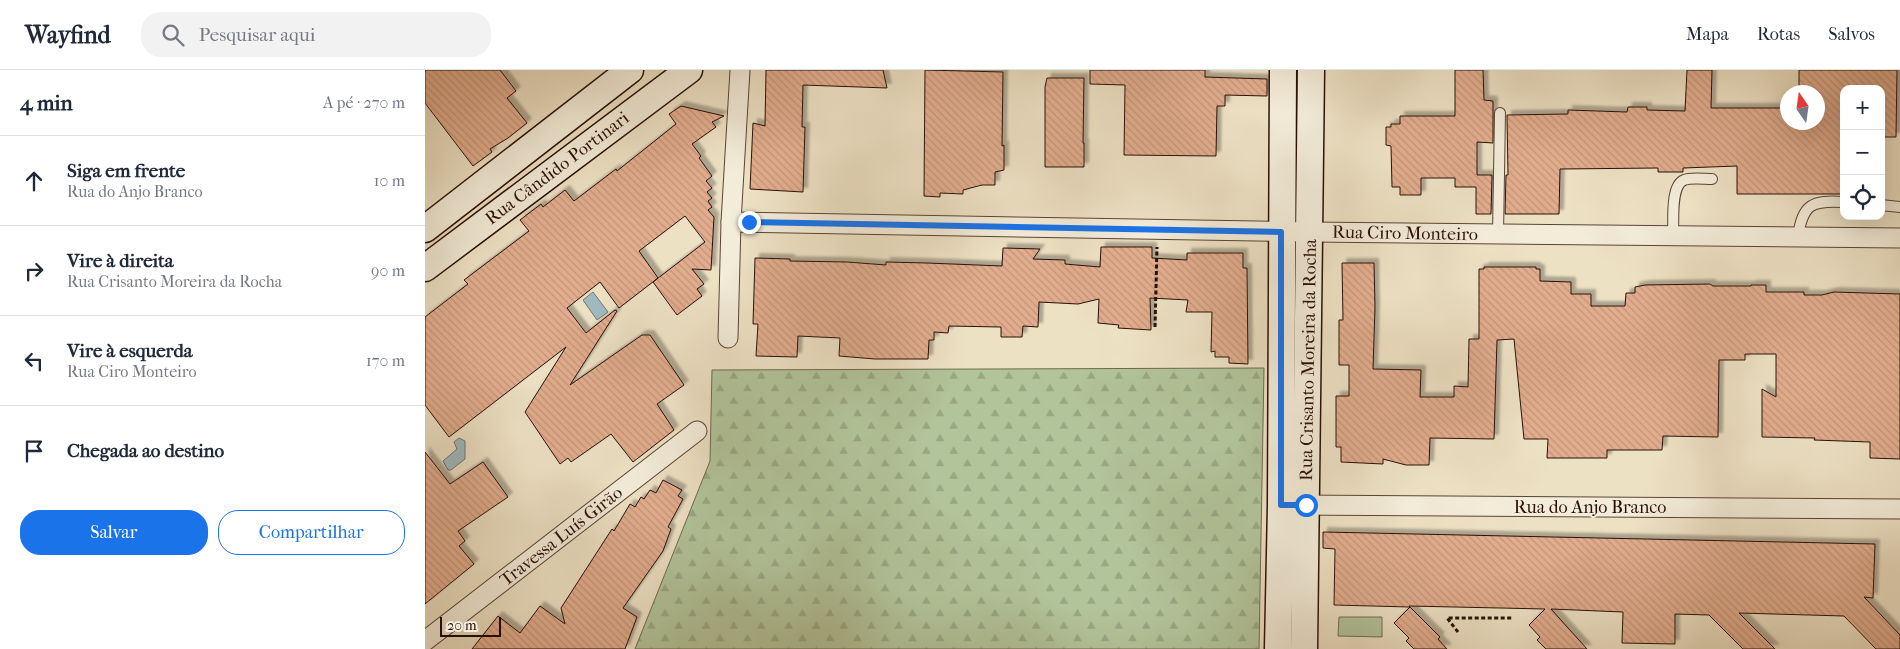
<!DOCTYPE html>
<html lang="pt">
<head>
<meta charset="utf-8">
<style>
	:root { --surface:#fff; --page:#f2f2f3; --text:#1f2937; --muted:#747a83; --line:#e0e1e3; --accent:#1a73e8 }
	body { margin:0; font-family:"IM FELL French Canon",serif; background:var(--page); color:var(--text) }
	.controls { position:absolute; right:15px; top:15px; display:grid; overflow:hidden; border-radius:10px; box-shadow:0 5px 20px #0002 }
	.controls button { width:45px; height:45px; display:grid; place-items:center; padding:0; border:0; border-bottom:1px solid var(--line); background:var(--surface); color:var(--text); font:25px sans-serif }
	.compass { position:absolute; left:1355px; top:15px; width:45px; height:45px; border-radius:50%; background:var(--surface); box-shadow:0 5px 20px #0002; rotate:347deg }
	.scale { position:absolute; left:15px; bottom:12px; width:61px; box-sizing:border-box; padding-left:5px; border:2px solid #291006; border-top:0; font-size:14px; line-height:18px; white-space:nowrap; color:#291006; -webkit-text-stroke:4px #f3ecd9; paint-order:stroke }
	.stop { position:absolute; width:15px; height:15px; margin:-11px; border:4px solid #1a73e8; border-radius:50%; background:#fff }
	.stop.end { background:#1a73e8; border-color:#fff; box-shadow:0 1px 5px #0008 }
	.list { margin:0; padding:0; list-style:none }
	h2 { display:flex; justify-content:space-between; align-items:center; height:65px; margin:0; padding:0 20px; font-size:21px }
	h2 small { font-size:16px; font-weight:400; color:var(--muted) }
	.list li { display:grid; grid-template-columns:32px 1fr auto; gap:15px; align-items:center; box-sizing:border-box; height:90px; padding:0 20px; border-top:1px solid var(--line) }
	.list b { display:block; font-size:19px; white-space:nowrap }
	.list p { margin:0; font-size:16px; white-space:nowrap; color:var(--muted) }
	.list em { font-size:16px; font-style:normal; color:var(--muted) }
	.actions { display:flex; gap:10px; padding:15px 20px }
	.actions a { flex:1; padding:11px 0; border:1px solid var(--accent); border-radius:20px; text-align:center; font-size:18px; color:var(--accent) }
	.actions .main { background:var(--accent); color:#fff }
	.icon { flex:none; width:28px; height:28px; fill:none; stroke:currentColor; stroke-width:2; stroke-linecap:round; stroke-linejoin:round }
	.map { position:relative; flex:none; width:1475px; height:579px; overflow:hidden }
	header { display:flex; align-items:center; gap:30px; box-sizing:border-box; height:70px; padding:0 25px; background:var(--surface); border-bottom:1px solid var(--line) }
	header strong { font-size:24px }
	nav { display:flex; gap:28px; margin-inline-start:auto; font-size:18px }
	.search { width:350px; height:45px; background:var(--page); display:flex; align-items:center; gap:12px; box-sizing:border-box; padding:0 18px; border-radius:20px; color:var(--muted); font-size:19px }
	main { display:flex }
	aside { flex:1; background:var(--surface) }
	.map>svg:first-child { display:block }
	.green { fill:#b2c49a; stroke:#6e6a50 }
	.forest { fill:url(#forest-firs); stroke:#6e6a50 }
	.water { fill:#9fbac0; stroke:#707676 }
	.building { fill:url(#building-back-hatch); stroke:#291006; filter:url(#shadow) }
	.lines { fill:none; stroke-linecap:round; stroke-linejoin:round }
	.lane-casing { stroke:#5a4436; stroke-width:12 }
	.street-casing { stroke:#5a4436; stroke-width:21 }
	.secondary-casing { stroke:#291006; stroke-width:29 }
	.path { stroke:#291006; stroke-width:3; stroke-dasharray:4 2.5; stroke-linecap:butt }
	.lane { stroke:#f3ecd9; stroke-width:10 }
	.street { stroke:#f3ecd9; stroke-width:19 }
	.secondary { stroke:#f3ecd9; stroke-width:26 }
	.route { stroke:#1a73e8; stroke-width:6 }
	.labels { text-anchor:middle; stroke-width:4; stroke-linejoin:round; paint-order:stroke }
	.street-label { font-size:18px; fill:#291006; stroke:#f3ecd9 }
</style>
</head>
<body>
<header>
<strong>Wayfind</strong>
<div class="search"><svg class="icon" aria-label="search" viewBox="0 0 24 24"><circle cx="10" cy="10" r="6"/><path d="M15 15l6 6"/></svg>Pesquisar aqui</div>
<nav><a>Mapa</a><a>Rotas</a><a>Salvos</a></nav>
</header>
<main>
<aside>
<h2>4 min<small>A pé · 270 m</small></h2>
<ul class="list">
<li><svg class="icon" aria-label="ahead" viewBox="0 0 24 24"><path d="M12 20V5M6 11l6-6 6 6"/></svg><div><b>Siga em frente</b><p>Rua do Anjo Branco</p></div><em>10 m</em></li>
<li><svg class="icon" aria-label="right" viewBox="0 0 24 24"><path d="M7 20v-9h11M14 6l5 5-5 5"/></svg><div><b>Vire à direita</b><p>Rua Crisanto Moreira da Rocha</p></div><em>90 m</em></li>
<li><svg class="icon" aria-label="left" viewBox="0 0 24 24"><path d="M17 20v-9H6M10 6l-5 5 5 5"/></svg><div><b>Vire à esquerda</b><p>Rua Ciro Monteiro</p></div><em>170 m</em></li>
<li><svg class="icon" aria-label="arrive" viewBox="0 0 24 24"><path d="M6 21V4h12l-3 4 3 4H6"/></svg><div><b>Chegada ao destino</b></div></li>
</ul>
<div class="actions"><a class="main">Salvar</a><a>Compartilhar</a></div>
</aside>
<div class="map">
<svg width="1475" height="579" viewBox="0 0 1475 579">
	<defs>
		<pattern id="forest-firs" width="22" height="20" patternUnits="userSpaceOnUse" patternTransform="scale(1.25)"><rect width="22" height="20" fill="#b2c49a"/><path d="M5 1l3.5 6h-7zM16 11l3.5 6h-7z" fill="#99a783"/></pattern>
		<pattern id="building-back-hatch" width="6" height="6" patternUnits="userSpaceOnUse" patternTransform="scale(1.25)"><rect width="6" height="6" fill="#e2ad8e"/><path d="M-1 5l2 2M0 0l6 6M5-1l2 2" fill="none" stroke="#c29479"/></pattern>
		<filter id="shadow"><feDropShadow dx="4.5" dy="-4.5" stdDeviation="1" flood-color="#0004"/></filter>
	</defs>
	<rect width="100%" height="100%" fill="#ede1c4"/>
	<filter id="stains"><feTurbulence type="fractalNoise" baseFrequency=".004" numOctaves="4"/><feColorMatrix values="0 0 0 0 .2 0 0 0 0 .09 0 0 0 0 .02 0 0 0 .5 -.17"/></filter>
	<radialGradient id="worn" r=".72"><stop offset=".6" stop-color="#630" stop-opacity="0"/><stop offset="1" stop-color="#630" stop-opacity=".3"/></radialGradient>
	<polygon class="green" points="914,547 957,547 957,567 913,566"/>
	<polygon class="forest" points="839,298 834,579 210,579 285,391 287,300"/>
	<g class="water">
		<polygon points="168,222 183,242 172,250 158,230"/>
		<polygon points="34,368 40,371 40,389 26,400 23,400 18,391 32,379 29,372"/>
	</g>
	<g class="building">
		<polygon points="0,0 75,0 91,21 82,28 102,53 83,68 65,79 67,82 48,96 0,33"/>
		<polygon points="341,0 458,0 462,18 378,15 377,57 380,57 378,122 325,119 328,53 340,56"/>
		<polygon points="500,0 578,2 577,76 579,75 579,100 570,102 570,115 557,115 538,120 538,124 515,123 515,127 499,126"/>
		<polygon points="665,0 780,0 780,7 842,9 842,26 800,25 800,36 792,36 791,86 699,85 700,15 665,14"/>
		<polygon points="1030,0 1058,0 1059,30 1068,31 1068,73 1052,72 1052,105 1067,105 1066,144 1051,144 1051,117 1030,117 1030,108 996,108 996,125 975,125 975,117 967,117 966,76 961,75 961,57 966,57 966,54 975,54 975,46 1030,46"/>
		<polygon points="1262,0 1287,0 1286,38 1362,38 1362,52 1392,52 1392,22 1374,22 1374,0 1472,0 1471,67 1456,67 1456,19 1419,19 1419,124 1312,124 1312,96 1258,98 1258,102 1233,102 1233,98 1135,99 1134,144 1080,144 1081,105 1083,105 1082,45 1143,44 1143,40 1202,42 1203,37 1222,37 1222,40 1260,41"/>
		<polygon points="622,8 659,8 658,73 659,73 659,97 620,97 620,17"/>
		<polygon points="256,36 299,46 287,52 291,57 267,74 276,86 274,88 287,106 281,111 287,118 282,122 287,128 283,131 287,137 283,140 289,147 286,200 267,199 279,214 272,219 277,226 252,245 228,212 280,172 260,146 214,181 233,208 194,238 175,212 142,238 161,263 190,240 192,241 145,315 217,265 225,265 259,315 232,334 249,360 208,392 186,364 146,392 143,388 135,394 100,342 141,277 24,367 0,335 0,247 43,214 39,210 104,161 95,150 116,134 118,137 140,120 149,131 191,99 192,101 251,54 244,44"/>
		<polygon points="676,177 727,177 727,188 762,190 762,183 818,183 818,198 822,198 823,294 804,293 804,287 790,287 790,281 786,282 787,242 761,242 763,230 725,228 726,260 693,258 694,255 673,253 674,229 653,234 614,232 613,257 598,256 597,267 576,267 576,257 524,256 523,263 509,262 509,270 504,270 503,289 450,289 414,286 415,268 373,266 372,287 331,286 333,254 328,254 330,188 365,189 365,191 422,192 461,195 461,192 502,193 577,196 578,178 615,179 608,189 640,190 640,194 675,197"/>
		<polygon points="917,193 949,193 950,237 948,299 996,300 995,327 1029,327 1029,316 1043,317 1044,269 1054,269 1054,199 1059,199 1059,197 1111,197 1111,199 1115,199 1115,211 1146,212 1146,224 1166,224 1166,236 1200,236 1201,223 1210,223 1210,217 1220,215 1285,214 1288,216 1326,216 1326,215 1341,215 1341,222 1379,222 1379,225 1397,225 1409,222 1475,224 1475,389 1445,388 1445,372 1389,370 1390,368 1337,367 1337,319 1351,327 1351,284 1320,284 1320,290 1294,290 1293,367 1238,366 1237,380 1182,380 1182,388 1122,388 1123,369 1099,369 1089,269 1072,270 1069,369 1005,368 1004,395 981,395 958,389 958,394 916,392 916,377 911,377 911,326 924,326 924,295 914,295 914,250 918,250"/>
		<polygon points="0,382 25,414 58,392 83,427 33,461 40,471 34,476 49,494 0,534"/>
		<polygon points="238,410 257,420 253,426 258,429 243,457 246,459 238,481 198,538 212,547 200,579 47,579 73,546 95,563 115,536 140,554 136,538 187,459 189,461 205,434 210,437 216,427 219,429 225,420 231,423"/>
		<polygon points="898,462 1450,474 1448,528 1439,527 1475,565 1475,579 1451,579 1419,546 1314,543 1350,579 1318,579 1284,545 1250,544 1250,574 1197,573 1198,542 1126,539 1162,579 1121,579 1112,570 1115,567 1104,555 1120,539 984,536 1015,567 1013,569 1022,579 989,579 981,571 984,568 969,553 985,537 909,535 910,479 898,478"/>
	</g>
	<g class="lines">
		<g class="lane-casing">
			<g id="lane">
				<polyline points="1456,135 1475,137"/>
				<polyline points="1073,164 1075,43"/>
				<path d="M1248 165C1249 151 1245 116 1259 110 1266 107 1279 109 1287 109"/>
				<path d="M1373 166C1378 134 1387 130 1419 132"/>
			</g>
		</g>
		<g class="street-casing">
			<g id="street">
				<polyline points="306,152 885,162 1475,168"/>
				<polyline points="303,268 306,152 315,0"/>
				<polyline points="869,435 1475,439"/>
				<polyline points="0,571 272,361"/>
			</g>
		</g>
		<g class="secondary-casing">
			<g id="secondary">
				<polyline points="0,159 205,0"/>
				<polyline points="0,198 264,0"/>
				<polyline points="853,579 856,435 858,0"/>
				<polyline points="879,579 886,0"/>
			</g>
		</g>
		<g class="path">
			<polyline points="730,257 732,177"/>
			<polyline points="1033,562 1022,548 1088,548"/>
		</g>
		<use href="#lane" class="lane"/>
		<use href="#street" class="street"/>
		<use href="#secondary" class="secondary"/>
	</g>
	<g class="lines">
		<polyline class="route" points="324,152 856,162 856,435 881,435"/>
	</g>
	<g class="labels">
		<g class="street-label">
			<text transform="translate(132 98) rotate(-37)" y="6">Rua Cândido Portinari</text>
			<text transform="translate(980 163) rotate(1)" y="6">Rua Ciro Monteiro</text>
			<text transform="translate(883 290) rotate(-89)" y="6">Rua Crisanto Moreira da Rocha</text>
			<text x="1165" y="443">Rua do Anjo Branco</text>
			<text transform="translate(136 466) rotate(-38)" y="6">Travessa Luís Girão</text>
		</g>
	</g>
	<rect width="100%" height="100%" filter="url(#stains)"/>
	<rect width="100%" height="100%" fill="url(#worn)"/>
</svg>
<div class="controls">
<button>+</button>
<button>−</button>
<button><svg class="icon" aria-label="locate" viewBox="0 0 24 24"><circle cx="12" cy="12" r="6"/><path d="M12 2v4M12 18v4M2 12h4M18 12h4"/></svg></button>
</div>
<svg class="compass" viewBox="-18 -18 36 36"><path d="M0-13l5 13h-10z" fill="#e53935"/><path d="M0 13l5-13h-10z" fill="#747a83"/></svg>
<div class="scale">20 m</div>
<div class="stop" style="left:881px;top:435px"></div>
<div class="stop end" style="left:324px;top:152px"></div>
</div>
</main>
</body>
</html>
